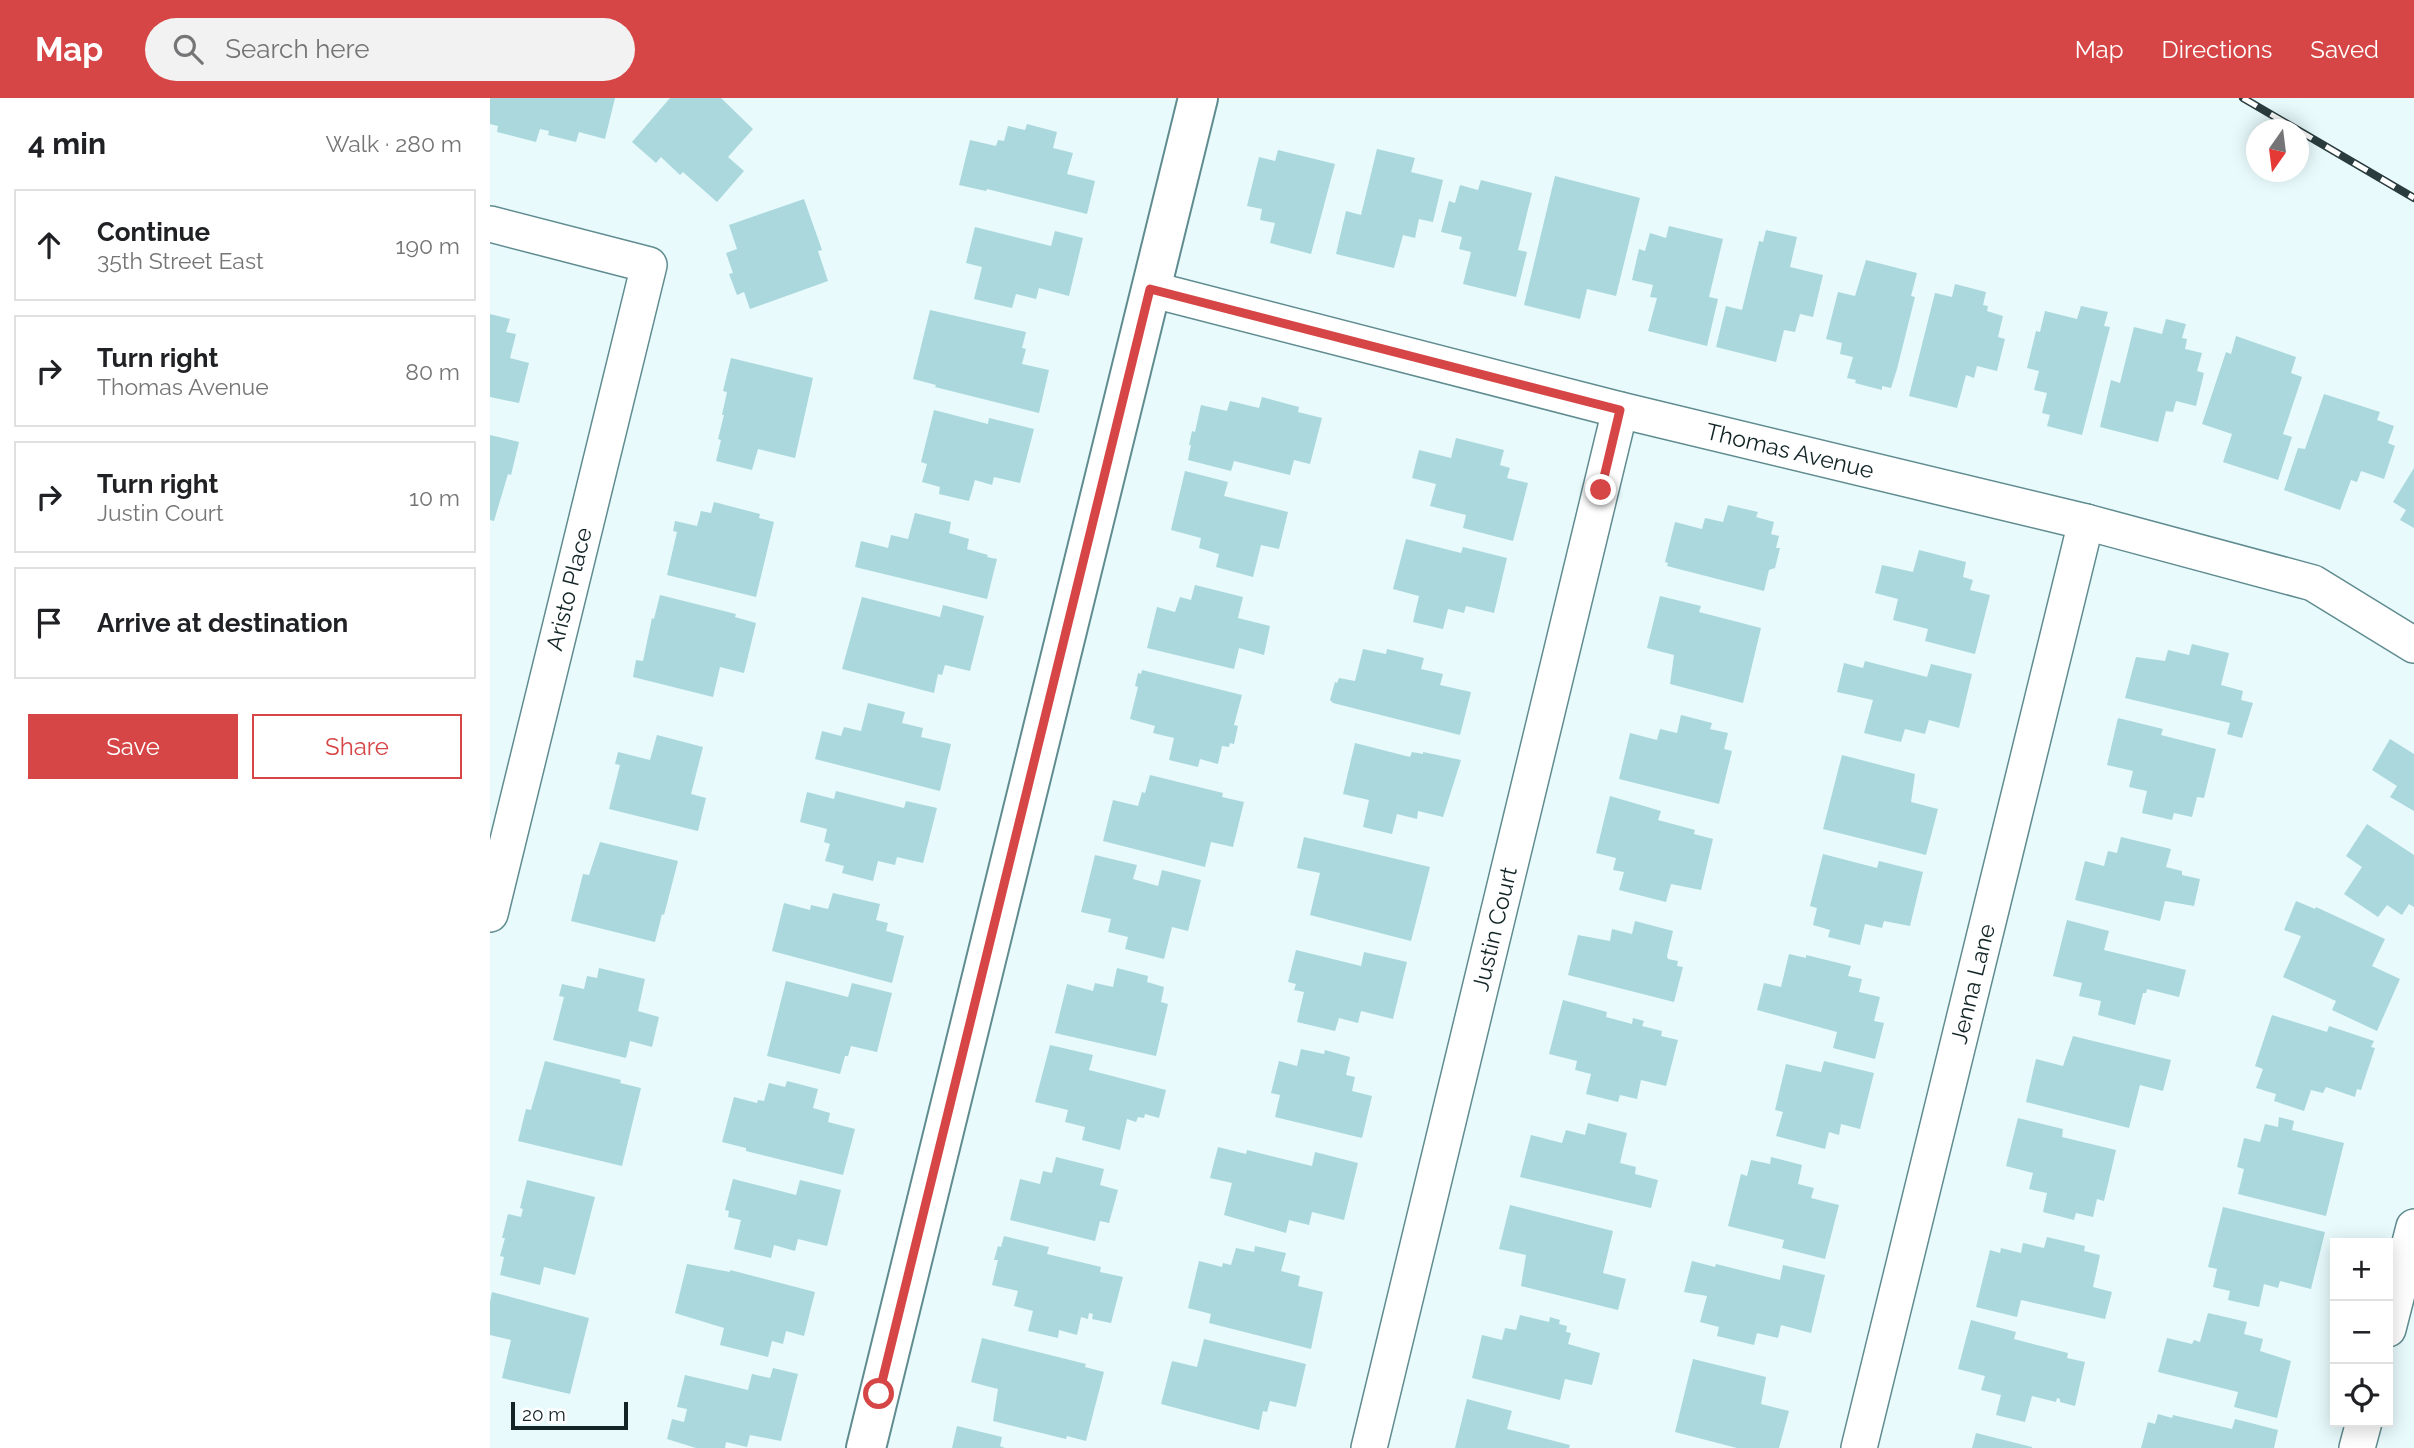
<!DOCTYPE html>
<html lang="en">
<head>
<meta charset="utf-8">
<style>
	:root { --surface:#fff; --page:#f2f2f2; --text:#202124; --muted:#757577; --line:#e0e0e0; --accent:#d64646 }
	body { margin:0; font-family:Raleway,sans-serif; background:var(--page); color:var(--text) }
	.controls { position:absolute; right:21px; bottom:21px; display:grid; overflow:hidden; border-radius:0px; box-shadow:0 4px 18px #0003 }
	.controls button { width:63px; height:63px; display:grid; place-items:center; padding:0; border:0; border-bottom:2px solid var(--line); background:var(--surface); color:var(--text); font:35px sans-serif }
	.compass { position:absolute; left:1756px; top:21px; width:63px; height:63px; border-radius:50%; background:var(--surface); box-shadow:0 4px 18px #0003; rotate:194deg }
	.scale { position:absolute; left:21px; bottom:18px; width:117px; box-sizing:border-box; padding-left:7px; border:4px solid #122426; border-top:0; font-size:19px; line-height:24px; white-space:nowrap; color:#122426; -webkit-text-stroke:5px #fff; paint-order:stroke }
	.stop { position:absolute; width:21px; height:21px; margin:-16px; border:5px solid #d64646; border-radius:50%; background:#fff }
	.stop.end { background:#d64646; border-color:#fff; box-shadow:0 2px 7px #0008 }
	.list { margin:0; padding:0; list-style:none }
	h2 { display:flex; justify-content:space-between; align-items:center; height:91px; margin:0; padding:0 28px; font-size:30px }
	h2 small { font-size:23px; font-weight:400; color:var(--muted) }
	.list li { display:grid; grid-template-columns:46px 1fr auto; gap:21px; align-items:center; box-sizing:border-box; height:112px; margin:0 14px 14px; padding:0 14px; border:2px solid var(--line); border-radius:0px }
	.list b { display:block; font-size:26px; white-space:nowrap }
	.list p { margin:0; font-size:23px; white-space:nowrap; color:var(--muted) }
	.list em { font-size:23px; font-style:normal; color:var(--muted) }
	.actions { display:flex; gap:14px; padding:21px 28px }
	.actions a { flex:1; padding:16px 0; border:2px solid var(--accent); border-radius:0px; text-align:center; font-size:24px; color:var(--accent) }
	.actions .main { background:var(--accent); color:#fff }
	.icon { flex:none; width:38px; height:38px; fill:none; stroke:currentColor; stroke-width:2; stroke-linecap:round; stroke-linejoin:round }
	.map { position:relative; flex:none; width:1924px; height:1350px; overflow:hidden }
	header { display:flex; align-items:center; gap:42px; box-sizing:border-box; height:98px; padding:0 35px; background:var(--accent); color:#fff }
	header strong { font-size:33px }
	nav { display:flex; gap:38px; margin-inline-start:auto; font-size:24px }
	.search { width:490px; height:63px; background:var(--page); display:flex; align-items:center; gap:18px; box-sizing:border-box; padding:0 24px; border-radius:38px; color:var(--muted); font-size:26px }
	main { display:flex }
	aside { flex:1; background:var(--surface) }
	.map>svg:first-child { display:block }
	.building { fill:#aad8dd }
	.lines { fill:none; stroke-linecap:round; stroke-linejoin:round }
	.street-casing { stroke:#608c90; stroke-width:38 }
	.secondary-casing { stroke:#608c90; stroke-width:42 }
	.street { stroke:#fff; stroke-width:35 }
	.secondary { stroke:#fff; stroke-width:38 }
	.rail-casing { stroke:#2a3c3e; stroke-width:8 }
	.rail { stroke:#fff; stroke-width:5; stroke-dasharray:16; stroke-linecap:butt }
	.route { stroke:#d64646; stroke-width:9 }
	.labels { text-anchor:middle; stroke-width:6; stroke-linejoin:round; paint-order:stroke }
	.street-label { font-size:23px; fill:#122426; stroke:#fff }
</style>
</head>
<body>
<header>
<strong>Map</strong>
<div class="search"><svg class="icon" aria-label="search" viewBox="0 0 24 24"><circle cx="10" cy="10" r="6"/><path d="M15 15l6 6"/></svg>Search here</div>
<nav><a>Map</a><a>Directions</a><a>Saved</a></nav>
</header>
<main>
<aside>
<h2>4 min<small>Walk · 280 m</small></h2>
<ul class="list">
<li><svg class="icon" aria-label="ahead" viewBox="0 0 24 24"><path d="M12 20V5M6 11l6-6 6 6"/></svg><div><b>Continue</b><p>35th Street East</p></div><em>190 m</em></li>
<li><svg class="icon" aria-label="right" viewBox="0 0 24 24"><path d="M7 20v-9h11M14 6l5 5-5 5"/></svg><div><b>Turn right</b><p>Thomas Avenue</p></div><em>80 m</em></li>
<li><svg class="icon" aria-label="right" viewBox="0 0 24 24"><path d="M7 20v-9h11M14 6l5 5-5 5"/></svg><div><b>Turn right</b><p>Justin Court</p></div><em>10 m</em></li>
<li><svg class="icon" aria-label="arrive" viewBox="0 0 24 24"><path d="M6 21V4h12l-3 4 3 4H6"/></svg><div><b>Arrive at destination</b></div></li>
</ul>
<div class="actions"><a class="main">Save</a><a>Share</a></div>
</aside>
<div class="map">
<svg width="1924" height="1350" viewBox="0 0 1924 1350">
	<rect width="100%" height="100%" fill="#e8fafc"/>
	<g class="building">
		<polygon points="0,0 125,0 115,41 89,34 86,44 58,37 59,33 50,31 46,44 7,34 8,28 0,26"/>
		<polygon points="180,0 231,0 263,31 238,59 254,73 227,104 193,74 190,77 171,59 166,65 142,44"/>
		<polygon points="537,26 567,34 563,50 583,55 577,76 605,83 597,116 497,91 496,93 469,87 480,42 506,48 508,42 514,43 518,28 535,32"/>
		<polygon points="887,51 925,60 921,74 953,82 943,124 929,121 925,140 913,137 904,170 846,156 856,113 871,117"/>
		<polygon points="788,52 845,66 821,156 780,145 785,125 770,122 772,111 757,108 769,59 785,63"/>
		<polygon points="1065,78 1150,100 1126,198 1097,191 1090,221 1034,207"/>
		<polygon points="991,82 1042,95 1028,152 1037,154 1026,199 973,186 981,154 969,151 972,139 951,134 959,103 965,105 970,87 988,92"/>
		<polygon points="314,101 332,152 328,153 338,183 260,211 254,194 247,197 239,176 243,175 236,155 247,151 239,127"/>
		<polygon points="1179,128 1233,141 1219,199 1228,201 1217,248 1158,233 1167,200 1160,199 1163,187 1142,182 1149,151 1155,153 1160,135 1176,140"/>
		<polygon points="485,129 561,148 565,133 593,140 579,198 549,190 546,201 526,196 522,210 484,201 492,169 476,165"/>
		<polygon points="1276,132 1307,139 1300,169 1333,177 1323,219 1310,216 1305,234 1294,232 1286,264 1226,249 1236,208 1252,212 1269,143 1273,144"/>
		<polygon points="1376,162 1427,175 1421,198 1425,199 1407,271 1401,290 1392,288 1392,292 1365,285 1366,282 1357,280 1363,259 1350,256 1352,245 1336,241 1348,194 1365,198"/>
		<polygon points="1465,186 1496,194 1493,207 1498,208 1497,213 1513,218 1508,239 1515,241 1507,273 1487,268 1484,280 1476,277 1467,310 1419,298 1445,195 1462,199"/>
		<polygon points="1591,208 1618,214 1614,228 1620,229 1592,337 1557,328 1560,317 1552,315 1557,295 1544,292 1549,273 1537,270 1546,233 1550,234 1555,213 1587,221"/>
		<polygon points="440,212 536,234 532,250 536,251 532,266 559,272 549,315 445,289 446,287 423,281"/>
		<polygon points="0,216 20,221 16,234 26,236 20,260 39,265 29,305 0,299"/>
		<polygon points="1676,221 1696,226 1692,240 1697,241 1695,251 1712,255 1707,273 1714,275 1706,308 1686,303 1683,314 1676,313 1668,344 1610,329 1621,282 1630,285 1644,229 1672,236"/>
		<polygon points="1746,238 1806,259 1801,275 1812,279 1793,336 1802,339 1788,382 1733,364 1742,336 1712,326 1736,254 1741,256"/>
		<polygon points="241,260 323,280 305,360 268,351 262,372 226,363 231,342 228,341 234,317 232,317 237,294 233,293"/>
		<polygon points="1834,296 1890,314 1887,322 1904,328 1898,345 1905,348 1894,381 1871,373 1867,384 1861,382 1850,412 1794,392 1808,350 1815,351"/>
		<polygon points="772,299 809,309 808,314 832,320 820,366 804,362 800,377 744,363 741,373 698,362 701,347 699,347 702,333 705,334 711,307 737,313 740,303 769,310"/>
		<polygon points="444,312 498,326 499,320 544,331 530,385 504,379 502,387 485,382 479,403 449,396 450,389 432,384 437,366 431,364"/>
		<polygon points="0,337 29,344 21,377 18,376 4,423 0,422"/>
		<polygon points="966,340 1014,352 1010,367 1020,370 1017,380 1038,385 1023,443 973,430 976,417 940,408 946,386 922,380 929,352 961,360"/>
		<polygon points="1924,370 1924,430 1910,422 1916,412 1903,404"/>
		<polygon points="695,373 738,384 734,398 798,414 789,451 771,447 763,479 726,469 729,456 709,450 711,440 681,432"/>
		<polygon points="224,404 270,416 269,420 284,424 266,499 177,477 187,434 183,433 185,423 207,428 211,413 221,415"/>
		<polygon points="1238,407 1268,414 1266,419 1284,424 1281,436 1289,438 1286,450 1290,450 1285,470 1279,472 1274,493 1177,468 1178,465 1175,464 1185,424 1212,431 1215,420 1233,424"/>
		<polygon points="425,415 461,424 459,435 479,441 477,451 498,457 497,459 507,461 497,501 365,469 371,443 398,450 401,437 418,441"/>
		<polygon points="916,441 971,455 973,449 1017,460 1004,515 976,508 974,515 958,511 953,531 923,524 929,498 903,491"/>
		<polygon points="1429,452 1476,464 1473,479 1483,482 1480,492 1500,497 1485,556 1435,543 1438,531 1403,522 1408,501 1385,495 1392,467 1423,474"/>
		<polygon points="705,487 753,499 748,520 780,528 774,557 749,550 744,571 657,550 667,509 685,514 690,499 701,502"/>
		<polygon points="170,497 246,516 245,519 266,525 254,575 230,569 223,599 143,579 146,562 153,563 162,520 164,521"/>
		<polygon points="1170,498 1211,508 1209,514 1271,530 1253,605 1180,586 1184,557 1157,550"/>
		<polygon points="372,499 450,519 453,507 494,518 480,573 455,567 452,577 448,576 444,595 352,571"/>
		<polygon points="1702,546 1739,555 1731,587 1753,593 1751,602 1763,605 1752,640 1737,636 1740,625 1635,600 1646,559 1675,563 1678,552 1699,557"/>
		<polygon points="873,551 896,556 897,551 934,560 931,571 953,576 950,587 981,594 970,637 843,605 840,602 845,584 847,585 849,580 865,583"/>
		<polygon points="1375,563 1437,579 1441,566 1482,576 1469,630 1439,622 1435,636 1415,631 1411,644 1374,635 1383,602 1347,594 1354,565 1373,570"/>
		<polygon points="652,572 752,597 744,627 748,628 744,646 740,645 739,649 732,648 728,666 710,661 708,669 679,662 684,640 663,635 665,628 640,621 648,589 645,588 648,575 651,576"/>
		<polygon points="378,605 415,614 412,625 433,630 431,639 461,646 450,693 325,661 332,633 351,638 354,629 371,633"/>
		<polygon points="1191,617 1222,625 1220,631 1238,635 1234,651 1242,653 1229,706 1129,681 1140,635 1167,642 1170,631 1187,635"/>
		<polygon points="1628,620 1673,631 1671,637 1726,651 1714,700 1707,699 1702,719 1684,715 1682,722 1652,715 1657,693 1639,689 1643,673 1617,667"/>
		<polygon points="167,637 213,649 201,696 216,700 208,733 119,711 130,667 125,666 128,654 160,662"/>
		<polygon points="1900,641 1924,656 1924,713 1900,699 1907,688 1882,672"/>
		<polygon points="865,645 920,659 922,654 933,656 933,654 971,662 953,719 928,713 927,721 907,716 902,736 873,729 879,702 853,696"/>
		<polygon points="1352,657 1425,676 1421,704 1448,711 1436,757 1333,731"/>
		<polygon points="660,677 733,695 732,699 754,704 743,749 721,744 715,769 613,743 623,702 648,708 652,694 655,695"/>
		<polygon points="346,693 414,710 416,703 447,710 433,765 407,759 405,767 388,763 383,783 352,775 354,768 335,763 340,746 334,744 337,731 310,724 317,694 344,701"/>
		<polygon points="1120,698 1171,713 1168,722 1205,732 1204,736 1223,741 1211,792 1181,786 1176,804 1129,792 1134,774 1123,772 1126,760 1106,755"/>
		<polygon points="1877,726 1924,757 1924,809 1919,806 1912,817 1897,807 1888,819 1854,796 1872,769 1856,758"/>
		<polygon points="814,739 940,769 921,843 820,817 830,775 807,770"/>
		<polygon points="1631,739 1681,751 1676,769 1692,773 1692,777 1710,781 1704,808 1675,803 1670,823 1585,802 1595,763 1614,768 1618,753 1627,755"/>
		<polygon points="110,744 188,763 174,817 172,816 165,844 81,823 93,776 99,777"/>
		<polygon points="1333,756 1387,770 1389,763 1433,774 1420,828 1394,823 1392,830 1375,826 1370,847 1338,839 1340,832 1323,827 1327,810 1320,808"/>
		<polygon points="605,757 647,767 643,781 668,788 672,772 711,782 698,833 682,829 674,861 635,851 638,839 618,834 621,821 591,814"/>
		<polygon points="343,795 390,806 386,822 398,825 396,833 414,838 402,885 282,853 294,805 320,812 321,807 338,811"/>
		<polygon points="1806,803 1825,811 1826,809 1895,841 1882,868 1910,881 1887,933 1842,912 1846,903 1793,879 1811,838 1794,832"/>
		<polygon points="1577,822 1619,833 1614,852 1696,872 1689,899 1657,891 1656,895 1653,895 1645,927 1608,917 1611,903 1589,898 1592,885 1563,878"/>
		<polygon points="1145,823 1183,833 1177,858 1178,861 1188,863 1187,868 1193,869 1184,904 1078,877 1088,837 1120,843 1122,831 1142,836"/>
		<polygon points="806,852 871,868 874,854 917,864 903,921 871,913 868,925 849,920 845,933 807,924 814,894 804,892 806,886 798,884"/>
		<polygon points="1299,856 1316,860 1316,857 1361,868 1358,878 1372,881 1369,894 1390,899 1384,923 1394,925 1385,961 1343,950 1347,934 1267,912 1274,885 1291,889"/>
		<polygon points="109,870 155,881 148,913 169,919 162,949 140,943 136,960 63,942 74,899 69,898 72,886 94,891 97,878 107,880"/>
		<polygon points="627,870 658,878 657,884 674,889 671,904 678,906 666,958 565,935 577,886 603,893 605,885 623,889"/>
		<polygon points="296,883 358,899 362,885 402,895 387,954 361,948 358,958 355,958 350,976 277,958"/>
		<polygon points="1073,902 1117,914 1116,919 1142,926 1143,920 1154,923 1152,928 1172,933 1171,938 1188,942 1176,988 1151,982 1147,1001 1130,997 1128,1004 1096,996 1101,976 1085,972 1087,963 1059,956"/>
		<polygon points="1782,917 1837,934 1839,928 1884,943 1881,949 1885,950 1871,992 1867,991 1865,999 1836,989 1833,995 1821,992 1814,1013 1784,1003 1786,996 1766,990 1773,971 1765,968"/>
		<polygon points="1583,938 1681,962 1673,993 1650,987 1639,1030 1536,1004 1546,961 1573,968"/>
		<polygon points="560,947 603,957 599,972 676,992 669,1020 655,1016 654,1020 648,1019 646,1024 637,1021 630,1052 592,1042 595,1029 575,1024 578,1012 545,1004"/>
		<polygon points="811,951 834,956 835,952 860,959 856,977 865,979 862,993 882,998 872,1040 785,1019 790,997 781,995 789,963 807,968"/>
		<polygon points="55,963 131,982 130,985 151,990 132,1068 28,1043 36,1011 41,1012"/>
		<polygon points="1334,963 1384,975 1370,1031 1351,1026 1349,1037 1339,1034 1335,1051 1286,1038 1293,1014 1285,1012 1296,966 1331,974"/>
		<polygon points="297,983 328,991 323,1010 340,1015 338,1024 365,1031 353,1077 256,1053 256,1050 232,1044 244,999 267,1005 268,1002 274,1003 279,985 295,989"/>
		<polygon points="1789,1019 1804,1023 1802,1032 1854,1045 1836,1118 1748,1096 1754,1071 1747,1069 1754,1040 1770,1044 1775,1026 1788,1029"/>
		<polygon points="1528,1020 1573,1031 1572,1039 1626,1052 1614,1103 1607,1101 1603,1119 1586,1115 1584,1122 1553,1114 1557,1095 1539,1091 1543,1075 1516,1068"/>
		<polygon points="1098,1025 1137,1035 1130,1065 1146,1069 1145,1076 1168,1082 1161,1110 1030,1079 1041,1037 1072,1045 1076,1032 1095,1037"/>
		<polygon points="728,1049 756,1056 757,1052 822,1068 825,1054 868,1065 854,1122 822,1114 819,1127 799,1122 796,1135 734,1117 742,1085 720,1080"/>
		<polygon points="566,1059 614,1071 610,1087 628,1092 619,1125 610,1123 605,1143 520,1122 530,1081 550,1086 553,1073 562,1075"/>
		<polygon points="1281,1059 1312,1067 1308,1086 1324,1090 1321,1100 1349,1107 1335,1161 1292,1150 1294,1142 1238,1128 1251,1076 1257,1078 1261,1062 1280,1066"/>
		<polygon points="243,1081 306,1097 310,1082 351,1092 337,1148 308,1141 305,1153 284,1147 281,1160 244,1151 251,1122 238,1119 239,1113 235,1112"/>
		<polygon points="37,1082 105,1099 85,1177 54,1169 50,1187 10,1177 14,1159 10,1158 15,1140 12,1140 18,1116 31,1119 33,1111 30,1110"/>
		<polygon points="1020,1107 1123,1133 1113,1175 1136,1181 1128,1212 1031,1188 1036,1157 1009,1151"/>
		<polygon points="1733,1109 1835,1134 1821,1191 1790,1183 1788,1190 1774,1186 1769,1209 1738,1202 1740,1193 1723,1189 1727,1171 1718,1169"/>
		<polygon points="514,1138 559,1149 557,1156 611,1169 610,1174 633,1179 621,1225 602,1221 603,1216 599,1215 598,1221 591,1219 587,1237 569,1232 568,1240 538,1233 543,1213 524,1208 528,1193 502,1187 508,1162 504,1162 508,1148 511,1149"/>
		<polygon points="1557,1139 1595,1148 1594,1153 1610,1157 1603,1189 1622,1194 1615,1221 1531,1202 1527,1219 1486,1209 1500,1152 1510,1155 1511,1150 1531,1155 1533,1145 1554,1150"/>
		<polygon points="765,1148 796,1155 791,1173 810,1178 808,1188 833,1194 821,1251 719,1225 721,1216 698,1210 709,1163 732,1169 733,1165 741,1167 746,1150 764,1154"/>
		<polygon points="1202,1163 1225,1169 1226,1166 1290,1182 1293,1167 1335,1177 1321,1235 1291,1227 1288,1240 1267,1235 1264,1247 1227,1238 1229,1229 1210,1224 1217,1198 1194,1194"/>
		<polygon points="197,1166 240,1174 240,1172 325,1194 314,1238 296,1233 293,1246 282,1243 278,1259 230,1247 234,1230 185,1215"/>
		<polygon points="2,1194 99,1220 80,1296 12,1280 21,1242 0,1237 0,1204"/>
		<polygon points="1718,1215 1757,1224 1754,1236 1773,1241 1770,1253 1801,1263 1787,1320 1744,1309 1748,1294 1668,1274 1677,1240 1702,1246 1704,1242 1710,1244"/>
		<polygon points="1030,1217 1059,1224 1060,1219 1070,1222 1069,1226 1077,1228 1076,1234 1081,1235 1078,1246 1110,1255 1102,1287 1075,1281 1070,1302 982,1280 992,1237 1012,1242 1015,1230 1026,1232"/>
		<polygon points="1481,1222 1526,1234 1524,1241 1578,1255 1577,1260 1595,1264 1585,1308 1570,1304 1570,1301 1567,1300 1566,1304 1542,1298 1535,1324 1506,1317 1511,1297 1491,1292 1495,1278 1468,1271"/>
		<polygon points="492,1240 596,1266 595,1269 614,1274 596,1343 577,1338 576,1341 503,1323 508,1291 481,1284"/>
		<polygon points="714,1241 816,1266 806,1309 780,1303 777,1314 773,1313 769,1332 671,1306 682,1263 707,1269"/>
		<polygon points="1203,1261 1276,1279 1271,1306 1299,1313 1289,1350 1247,1350 1185,1334"/>
		<polygon points="283,1270 308,1276 291,1343 260,1337 257,1349 236,1344 235,1350 206,1350 177,1341 182,1321 194,1324 197,1311 187,1309 195,1277 258,1292 262,1276 280,1280"/>
		<polygon points="977,1301 1022,1313 1017,1331 1080,1347 1079,1350 965,1350"/>
		<polygon points="1668,1316 1682,1320 1683,1317 1742,1331 1745,1321 1788,1332 1784,1350 1651,1350 1658,1324 1665,1326"/>
		<polygon points="467,1328 512,1339 510,1348 515,1350 462,1350"/>
		<polygon points="1486,1335 1542,1349 1542,1350 1482,1350"/>
	</g>
	<g class="lines">
		<g class="street-casing">
			<g id="street">
				<polyline points="0,126 159,167 0,816"/>
				<path id="s1" d="M660 191 1130 312 1596 424 1823 485 1924 547"/>
				<polyline points="1898,1231 1924,1129"/>
				<path id="s2" d="M879 1350 1130 312"/>
				<path id="s3" d="M1369 1350 1596 424"/>
				<polyline points="1867,1350 1874,1324"/>
			</g>
		</g>
		<g class="secondary-casing">
			<polyline id="secondary" points="376,1350 708,0"/>
		</g>
		<use href="#street" class="street"/>
		<use href="#secondary" class="secondary"/>
		<g class="rail-casing">
			<polyline id="rail" points="1753,0 1924,100"/>
		</g>
		<use href="#rail" class="rail"/>
	</g>
	<g class="lines">
		<polyline class="route" points="389,1296 660,191 1130,312 1111,392"/>
	</g>
	<g class="labels">
		<g class="street-label">
			<text dy="8" stroke="none"><textPath href="#s1" startOffset="660">Thomas Avenue</textPath></text>
			<text transform="translate(79 491) rotate(-76)" y="8">Aristo Place</text>
			<text dy="8" stroke="none"><textPath href="#s2" startOffset="534">Justin Court</textPath></text>
			<text dy="8" stroke="none"><textPath href="#s3" startOffset="478">Jenna Lane</textPath></text>
		</g>
	</g>
</svg>
<div class="controls">
<button>+</button>
<button>−</button>
<button><svg class="icon" aria-label="locate" viewBox="0 0 24 24"><circle cx="12" cy="12" r="6"/><path d="M12 2v4M12 18v4M2 12h4M18 12h4"/></svg></button>
</div>
<svg class="compass" viewBox="-18 -18 36 36"><path d="M0-13l5 13h-10z" fill="#e53935"/><path d="M0 13l5-13h-10z" fill="#757577"/></svg>
<div class="scale">20 m</div>
<div class="stop" style="left:389px;top:1296px"></div>
<div class="stop end" style="left:1111px;top:392px"></div>
</div>
</main>
</body>
</html>
